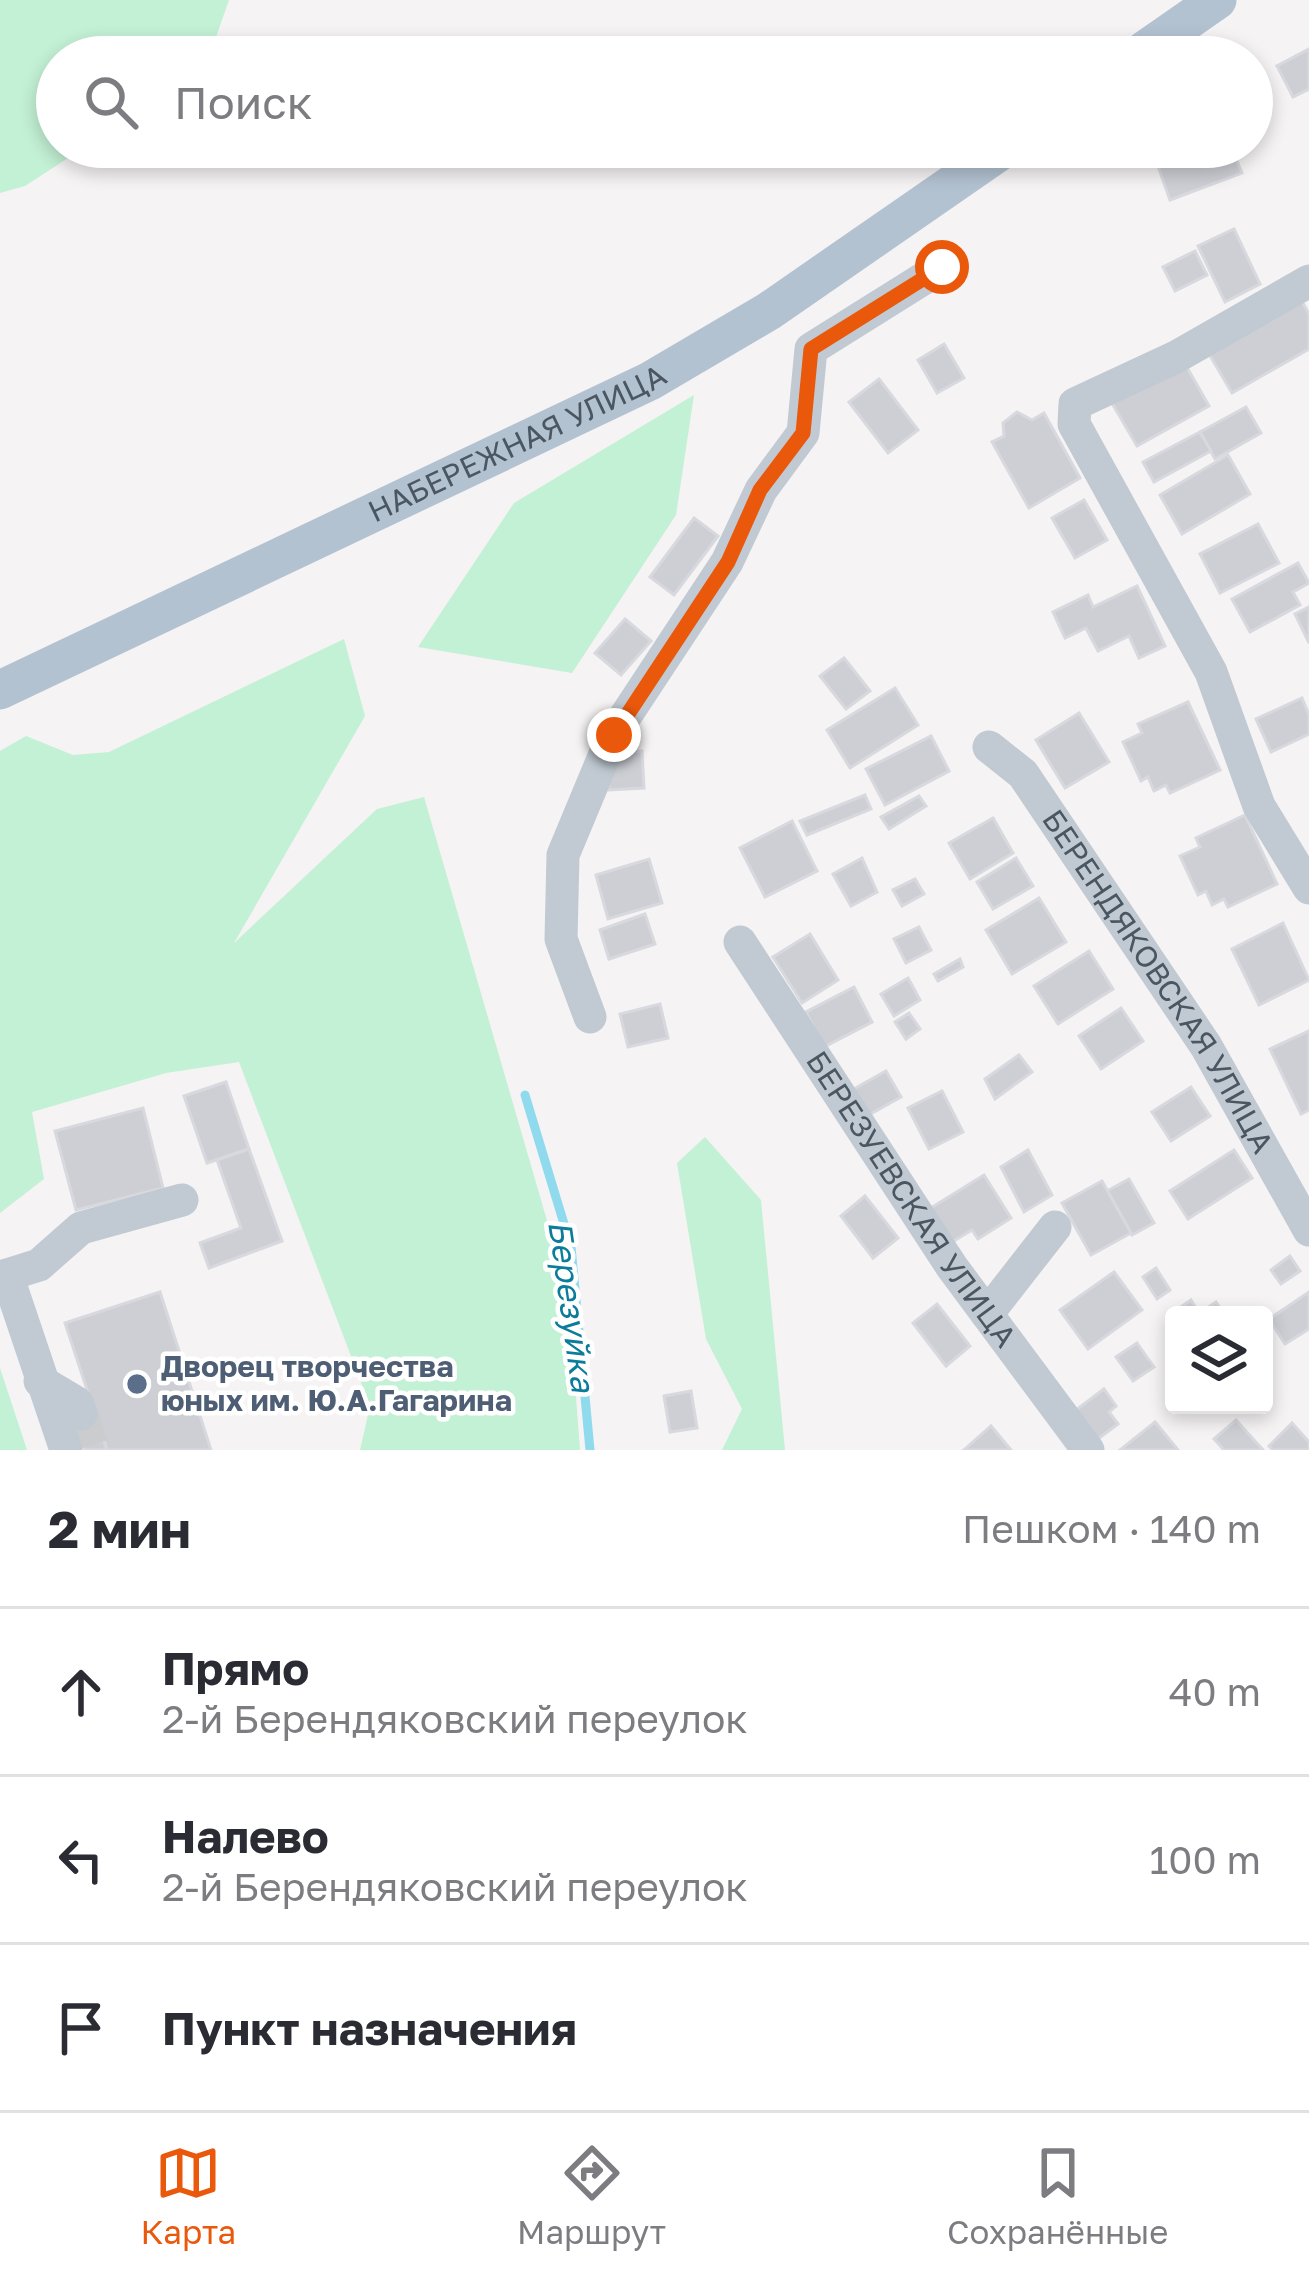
<!DOCTYPE html>
<html lang="ru">
<head>
<meta charset="utf-8">
<style>
	:root { --surface:#fff; --page:#f2f2f3; --text:#2b2b33; --muted:#7c7c81; --line:#e1e1e2; --accent:#ea580c }
	body { margin:0; font-family:"Golos Text",sans-serif; background:var(--page); color:var(--text) }
	.controls { position:absolute; right:36px; bottom:36px; display:grid; overflow:hidden; border-radius:12px; box-shadow:0 6px 18px #0003 }
	.controls button { width:108px; height:108px; display:grid; place-items:center; padding:0; border:0; border-bottom:3px solid var(--line); background:var(--surface); color:var(--text); font:60px sans-serif }
	.stop { position:absolute; width:36px; height:36px; margin:-27px; border:9px solid #ea580c; border-radius:50%; background:#fff }
	.stop.end { background:#ea580c; border-color:#fff; box-shadow:0 3px 12px #0008 }
	.list { margin:0; padding:0; list-style:none }
	h2 { display:flex; justify-content:space-between; align-items:center; height:156px; margin:0; padding:0 48px; font-size:51px }
	h2 small { font-size:39px; font-weight:400; color:var(--muted) }
	.list li { display:grid; grid-template-columns:78px 1fr auto; gap:36px; align-items:center; box-sizing:border-box; height:168px; padding:0 48px; border-top:3px solid var(--line) }
	.list b { display:block; font-size:45px; white-space:nowrap }
	.list p { margin:0; font-size:39px; white-space:nowrap; color:var(--muted) }
	.list em { font-size:39px; font-style:normal; color:var(--muted) }
	.icon { flex:none; width:66px; height:66px; fill:none; stroke:currentColor; stroke-width:2; stroke-linecap:round; stroke-linejoin:round }
	.map { position:relative; flex:none; width:1309px; height:1450px; overflow:hidden }
	.search { position:absolute; background:var(--surface); box-shadow:0 6px 18px #0003; left:36px; right:36px; top:36px; height:132px; display:flex; align-items:center; gap:30px; box-sizing:border-box; padding:0 42px; border-radius:66px; color:var(--muted); font-size:45px }
	.sheet { height:660px; background:var(--surface) }
	nav { display:flex; justify-content:space-around; align-items:center; box-sizing:border-box; height:168px; border-top:3px solid var(--line); background:var(--surface); font-size:33px; color:var(--muted) }
	nav a { display:grid; justify-items:center; gap:6px }
	nav .on { color:var(--accent) }
	.map>svg:first-child { display:block }
	.green { fill:#c3f1d5 }
	.lines { fill:none; stroke-linecap:round; stroke-linejoin:round }
	.stream { stroke:#90daee; stroke-width:9 }
	.building { fill:#cdcfd5; stroke:#d7d9de; stroke-width:3 }
	.minor-tunnel { stroke:#caccce; stroke-width:33; stroke-dasharray:33 16; stroke-linecap:butt }
	.minor { stroke:#c1cad2; stroke-width:33 }
	.major { stroke:#b3c2d1; stroke-width:39 }
	.route { stroke:#ea580c; stroke-width:15 }
	.service-dot { fill:#5c6f8a; stroke:#fff; stroke-width:4.5 }
	.labels { text-anchor:middle; stroke-width:9; stroke-linejoin:round; paint-order:stroke }
	.street-label { font-size:30px; fill:#4a5661; stroke:#fff }
	.service-label { font-size:30px; font-weight:bold; fill:#4e5e75; stroke:#fff; text-anchor:start }
	.water-label { font-size:33px; font-style:italic; fill:#0c7c9b; stroke:#fff }
</style>
</head>
<body>
<div class="map">
<svg width="1309" height="1450" viewBox="0 0 1309 1450">
	<rect width="100%" height="100%" fill="#f5f3f3"/>
	<g class="green">
		<polygon points="0,0 229,0 209,57 57,57 57,147 85,147 25,186 0,193"/>
		<polygon points="121,147 210,147 210,154 154,164"/>
		<polygon points="694,395 676,515 572,673 418,647 514,503"/>
		<polygon points="344,639 365,716 234,943 377,809 424,797 568,1293 580,1450 360,1450 370,1406 239,1062 166,1073 32,1112 44,1179 0,1213 0,751 26,736 73,755 109,752"/>
		<polygon points="705,1137 761,1200 785,1450 722,1450 742,1409 706,1339 677,1163"/>
		<polygon points="0,1368 27,1450 0,1450"/>
	</g>
	<g class="lines">
		<polyline class="stream" points="525,1095 571,1247 590,1450"/>
	</g>
	<g class="building">
		<polygon points="1309,49 1309,89 1293,97 1277,66"/>
		<polygon points="1207,147 1231,147 1242,173 1170,200 1158,166"/>
		<polygon points="1234,229 1260,284 1225,302 1198,246"/>
		<polygon points="1195,251 1207,275 1175,291 1163,267"/>
		<polygon points="1298,294 1309,314 1309,349 1232,393 1205,347"/>
		<polygon points="944,344 964,378 937,393 918,360"/>
		<polygon points="1177,350 1209,406 1137,446 1105,391"/>
		<polygon points="879,379 918,430 888,453 849,402"/>
		<polygon points="1246,407 1261,433 1215,459 1200,432"/>
		<polygon points="1017,412 1032,420 1044,413 1080,478 1029,508 992,442 1004,436 1003,423"/>
		<polygon points="1200,432 1211,451 1154,482 1143,462"/>
		<polygon points="1228,455 1250,494 1182,534 1160,495"/>
		<polygon points="1084,500 1107,540 1075,558 1052,518"/>
		<polygon points="694,518 718,536 674,595 650,577"/>
		<polygon points="1258,524 1279,563 1220,593 1200,554"/>
		<polygon points="1298,563 1309,583 1293,592 1300,605 1250,632 1232,599"/>
		<polygon points="1137,586 1165,646 1139,658 1129,636 1098,651 1086,628 1065,638 1053,612 1088,595 1093,607"/>
		<polygon points="1309,607 1309,643 1295,614"/>
		<polygon points="625,619 651,641 621,675 595,653"/>
		<polygon points="844,658 870,691 846,709 820,676"/>
		<polygon points="895,688 918,725 850,768 827,730"/>
		<polygon points="1302,698 1309,715 1309,734 1271,752 1256,719"/>
		<polygon points="1188,702 1220,770 1170,793 1166,785 1154,791 1148,777 1141,781 1123,742 1142,733 1138,724"/>
		<polygon points="1079,713 1109,762 1065,788 1036,740"/>
		<polygon points="931,736 949,771 885,805 866,769"/>
		<polygon points="642,751 644,788 609,790 608,752"/>
		<polygon points="865,795 871,809 807,835 800,821"/>
		<polygon points="919,796 926,806 889,829 881,817"/>
		<polygon points="1245,815 1277,884 1228,907 1224,899 1212,905 1206,891 1198,895 1180,856 1200,847 1196,838"/>
		<polygon points="993,818 1013,853 970,879 949,843"/>
		<polygon points="792,821 817,871 765,897 740,848"/>
		<polygon points="862,858 877,892 851,906 833,874"/>
		<polygon points="1016,858 1033,886 993,909 977,882"/>
		<polygon points="649,859 662,903 608,919 596,875"/>
		<polygon points="915,879 924,894 902,906 893,890"/>
		<polygon points="1039,898 1066,942 1012,974 986,930"/>
		<polygon points="645,914 655,944 609,959 600,930"/>
		<polygon points="1283,923 1309,980 1259,1005 1232,949"/>
		<polygon points="919,927 931,950 906,963 894,939"/>
		<polygon points="810,934 838,980 802,1003 773,957"/>
		<polygon points="1089,951 1113,989 1058,1024 1034,986"/>
		<polygon points="960,959 963,967 938,981 934,974"/>
		<polygon points="908,978 920,1000 894,1016 881,994"/>
		<polygon points="854,987 872,1022 824,1047 806,1012"/>
		<polygon points="660,1004 668,1038 628,1047 620,1014"/>
		<polygon points="1121,1008 1143,1041 1101,1069 1079,1036"/>
		<polygon points="909,1013 920,1029 906,1039 895,1022"/>
		<polygon points="1309,1031 1309,1110 1301,1114 1270,1049"/>
		<polygon points="1019,1055 1032,1072 995,1099 985,1079"/>
		<polygon points="886,1071 901,1097 867,1116 852,1090"/>
		<polygon points="226,1082 249,1149 207,1163 184,1096"/>
		<polygon points="1191,1087 1210,1116 1171,1141 1152,1112"/>
		<polygon points="942,1091 963,1132 929,1149 908,1108"/>
		<polygon points="143,1108 163,1188 76,1210 55,1131"/>
		<polygon points="249,1149 282,1241 209,1268 200,1243 241,1228 217,1160"/>
		<polygon points="1028,1150 1052,1195 1024,1212 1001,1167"/>
		<polygon points="1234,1150 1252,1178 1188,1219 1170,1191"/>
		<polygon points="984,1175 1011,1218 978,1239 972,1230 947,1245 926,1211"/>
		<polygon points="1129,1179 1154,1223 1132,1235 1107,1191"/>
		<polygon points="1102,1181 1131,1233 1091,1255 1062,1203"/>
		<polygon points="865,1196 898,1238 873,1258 841,1216"/>
		<polygon points="1290,1256 1300,1271 1281,1284 1271,1270"/>
		<polygon points="1156,1268 1170,1290 1157,1299 1143,1277"/>
		<polygon points="1114,1272 1142,1310 1088,1349 1060,1310"/>
		<polygon points="160,1292 211,1450 107,1450 65,1323"/>
		<polygon points="1309,1292 1309,1329 1285,1344 1269,1319"/>
		<polygon points="1191,1300 1199,1313 1216,1302 1225,1315 1174,1315 1174,1325 1168,1316"/>
		<polygon points="937,1304 970,1346 946,1366 913,1323"/>
		<polygon points="1137,1343 1154,1367 1133,1381 1116,1357"/>
		<polygon points="1104,1389 1116,1406 1109,1412 1118,1424 1094,1442 1072,1413"/>
		<polygon points="691,1391 697,1428 670,1432 664,1396"/>
		<polygon points="93,1410 107,1450 85,1450 74,1417"/>
		<polygon points="1236,1420 1263,1450 1224,1450 1214,1439"/>
		<polygon points="1155,1422 1178,1450 1120,1450"/>
		<polygon points="1292,1423 1309,1442 1309,1450 1273,1450 1269,1446"/>
		<polygon points="991,1426 1011,1450 964,1450"/>
	</g>
	<g class="lines">
		<polyline class="minor-tunnel" points="81,1414 93,1450"/>
		<g class="minor">
			<polyline points="1309,281 1176,357 1075,404 1074,424 1211,672 1259,806 1309,888"/>
			<path id="s1" d="M989 747 1023 774 1206 1046 1309 1230"/>
			<path id="s2" d="M740 942 952 1267 1088 1450"/>
			<polyline points="590,1017 561,939 563,855 613,735 727,562 761,490 803,433 811,349 942,267"/>
			<polyline points="987,1314 1055,1227"/>
			<polyline points="40,1381 77,1403 81,1414"/>
			<polyline points="66,1450 7,1275 39,1265 81,1228 182,1200"/>
		</g>
		<g class="major">
			<polyline points="1135,57 1217,0"/>
			<path id="s3" d="M0 690 650 381 769 311 1006 147"/>
		</g>
	</g>
	<g class="lines">
		<polyline class="route" points="614,735 728,562 760,490 803,433 811,349 942,267"/>
	</g>
	<circle class="service-dot" cx="137" cy="1384" r="12"/>
	<g class="labels">
		<g class="street-label">
			<text dy="10" stroke="none"><textPath href="#s3" startOffset="573">НАБЕРЕЖНАЯ УЛИЦА</textPath></text>
			<text dy="10" stroke="none"><textPath href="#s1" startOffset="291">БЕРЕНДЯКОВСКАЯ УЛИЦА</textPath></text>
			<text dy="10" stroke="none"><textPath href="#s2" startOffset="309">БЕРЕЗУЕВСКАЯ УЛИЦА</textPath></text>
		</g>
		<g class="service-label">
			<text x="161" y="1377">Дворец творчества<tspan x="161" dy="34">юных им. Ю.А.Гагарина</tspan></text>
		</g>
		<g class="water-label">
			<text transform="translate(572 1306) rotate(82)" y="12">Березуйка</text>
		</g>
	</g>
</svg>
<div class="controls">
<button><svg class="icon" aria-label="layers" viewBox="0 0 24 24"><path d="M12 4l9 5-9 5-9-5zM3 14l9 5 9-5"/></svg></button>
</div>
<div class="stop" style="left:942px;top:267px"></div>
<div class="stop end" style="left:614px;top:735px"></div>
<div class="search"><svg class="icon" aria-label="search" viewBox="0 0 24 24"><circle cx="10" cy="10" r="6"/><path d="M15 15l6 6"/></svg>Поиск</div>
</div>
<section class="sheet">
<h2>2 мин<small>Пешком · 140 m</small></h2>
<ul class="list">
<li><svg class="icon" aria-label="ahead" viewBox="0 0 24 24"><path d="M12 20V5M6 11l6-6 6 6"/></svg><div><b>Прямо</b><p>2-й Берендяковский переулок</p></div><em>40 m</em></li>
<li><svg class="icon" aria-label="left" viewBox="0 0 24 24"><path d="M17 20v-9H6M10 6l-5 5 5 5"/></svg><div><b>Налево</b><p>2-й Берендяковский переулок</p></div><em>100 m</em></li>
<li><svg class="icon" aria-label="arrive" viewBox="0 0 24 24"><path d="M6 21V4h12l-3 4 3 4H6"/></svg><div><b>Пункт назначения</b></div></li>
</ul>
</section>
<nav>
<a class="on"><svg class="icon" aria-label="map" viewBox="0 0 24 24"><path d="M3 6l6-2 6 2 6-2v14l-6 2-6-2-6 2zM9 4v14M15 6v14"/></svg>Карта</a>
<a><svg class="icon" aria-label="directions" viewBox="0 0 24 24"><path d="M12 3l9 9-9 9-9-9zM9 14v-3h6M13 9l2 2-2 2"/></svg>Маршрут</a>
<a><svg class="icon" aria-label="saved" viewBox="0 0 24 24"><path d="M7 4h10v16l-5-4-5 4z"/></svg>Сохранённые</a>
</nav>
</body>
</html>
